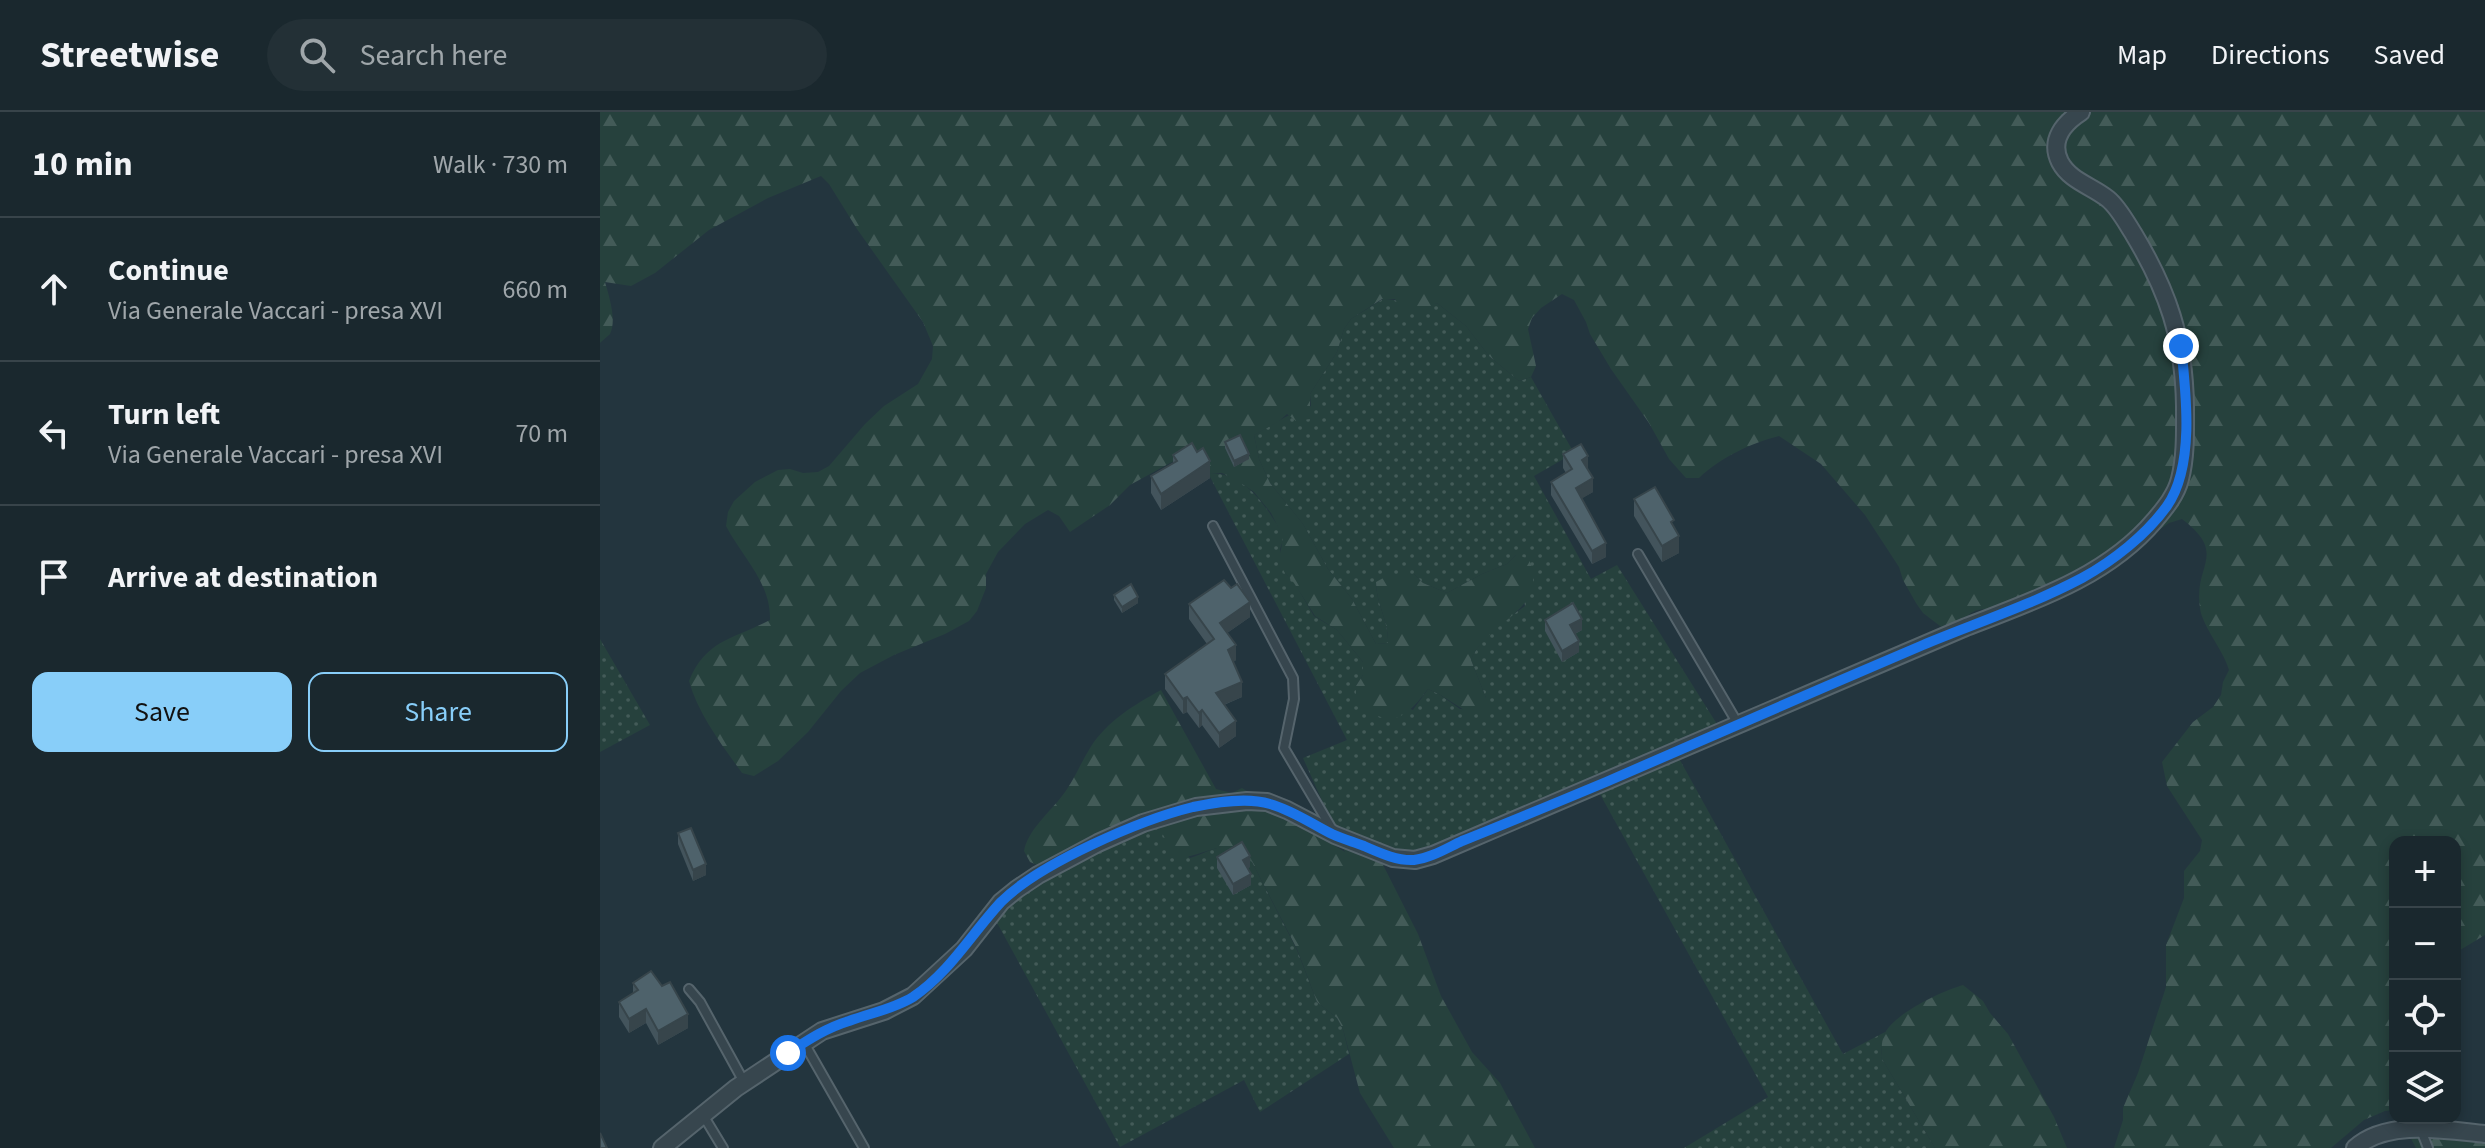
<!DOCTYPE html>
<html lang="en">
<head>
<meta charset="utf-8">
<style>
	:root { --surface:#1a282e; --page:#233036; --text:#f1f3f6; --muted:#9fa6aa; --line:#38444a; --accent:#88cef9 }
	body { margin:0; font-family:"Source Sans 3",sans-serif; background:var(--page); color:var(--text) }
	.controls { position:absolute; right:24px; bottom:24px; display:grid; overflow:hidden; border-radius:16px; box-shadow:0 4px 12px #0003 }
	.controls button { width:72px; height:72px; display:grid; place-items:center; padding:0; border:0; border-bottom:2px solid var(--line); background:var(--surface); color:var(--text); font:40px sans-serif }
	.stop { position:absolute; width:24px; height:24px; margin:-18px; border:6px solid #1a73e8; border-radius:50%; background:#fff }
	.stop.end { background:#1a73e8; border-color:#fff; box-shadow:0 2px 8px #0008 }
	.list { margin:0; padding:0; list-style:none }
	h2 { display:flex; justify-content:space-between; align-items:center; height:104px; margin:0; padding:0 32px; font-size:34px }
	h2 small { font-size:26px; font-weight:400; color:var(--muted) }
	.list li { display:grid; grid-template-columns:52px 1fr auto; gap:24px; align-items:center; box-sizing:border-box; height:144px; padding:0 32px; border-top:2px solid var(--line) }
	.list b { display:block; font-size:30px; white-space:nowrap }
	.list p { margin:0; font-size:26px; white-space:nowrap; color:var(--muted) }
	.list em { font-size:26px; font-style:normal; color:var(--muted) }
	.actions { display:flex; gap:16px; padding:24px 32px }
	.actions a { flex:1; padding:18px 0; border:2px solid var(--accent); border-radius:16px; text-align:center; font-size:28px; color:var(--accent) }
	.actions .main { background:var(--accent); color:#111 }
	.icon { flex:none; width:44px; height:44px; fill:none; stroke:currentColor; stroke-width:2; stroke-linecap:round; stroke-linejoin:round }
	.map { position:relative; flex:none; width:1885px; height:1036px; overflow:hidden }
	header { display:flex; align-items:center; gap:48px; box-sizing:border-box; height:112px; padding:0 40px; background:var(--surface); border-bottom:2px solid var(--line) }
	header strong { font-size:38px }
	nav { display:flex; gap:44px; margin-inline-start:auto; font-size:28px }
	.search { width:560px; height:72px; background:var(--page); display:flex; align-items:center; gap:20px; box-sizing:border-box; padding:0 28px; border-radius:44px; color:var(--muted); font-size:30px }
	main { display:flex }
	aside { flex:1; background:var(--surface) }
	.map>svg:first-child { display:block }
	.grass { fill:url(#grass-dots) }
	.forest { fill:url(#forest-firs) }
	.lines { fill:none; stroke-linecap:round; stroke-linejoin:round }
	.lane-casing { stroke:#55646c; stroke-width:12 }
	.street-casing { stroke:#55646c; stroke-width:20 }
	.lane { stroke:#37464e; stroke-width:8 }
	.street { stroke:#37464e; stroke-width:16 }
	.wall { fill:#43545c }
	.shaded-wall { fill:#37454b }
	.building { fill:#4e626b; stroke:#37454b; stroke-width:2 }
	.route { stroke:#1a73e8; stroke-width:10 }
</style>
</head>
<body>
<header>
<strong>Streetwise</strong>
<div class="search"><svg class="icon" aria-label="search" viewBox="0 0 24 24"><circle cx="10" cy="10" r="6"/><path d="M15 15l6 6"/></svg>Search here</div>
<nav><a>Map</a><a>Directions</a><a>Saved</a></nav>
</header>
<main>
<aside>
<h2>10 min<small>Walk · 730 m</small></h2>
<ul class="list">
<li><svg class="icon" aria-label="ahead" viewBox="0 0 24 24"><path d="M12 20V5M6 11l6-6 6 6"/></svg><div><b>Continue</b><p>Via Generale Vaccari - presa XVI</p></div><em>660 m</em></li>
<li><svg class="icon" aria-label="left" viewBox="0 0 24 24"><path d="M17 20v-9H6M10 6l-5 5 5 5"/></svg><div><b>Turn left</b><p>Via Generale Vaccari - presa XVI</p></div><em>70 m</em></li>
<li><svg class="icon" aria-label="arrive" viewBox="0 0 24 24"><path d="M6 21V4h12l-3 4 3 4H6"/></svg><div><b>Arrive at destination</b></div></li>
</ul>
<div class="actions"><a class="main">Save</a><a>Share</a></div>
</aside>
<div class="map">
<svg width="1885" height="1036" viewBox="0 0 1885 1036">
	<defs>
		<pattern id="grass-dots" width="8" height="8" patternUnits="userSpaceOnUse" patternTransform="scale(2)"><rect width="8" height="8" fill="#26413d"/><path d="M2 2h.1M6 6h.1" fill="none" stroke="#435b58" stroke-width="1.8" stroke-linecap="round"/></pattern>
		<pattern id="forest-firs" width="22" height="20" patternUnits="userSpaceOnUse" patternTransform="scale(2)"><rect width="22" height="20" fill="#26413d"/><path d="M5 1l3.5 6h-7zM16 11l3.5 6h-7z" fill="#435b58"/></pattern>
	</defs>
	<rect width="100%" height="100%" fill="#23353e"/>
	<g class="grass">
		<path d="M783 187C803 187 818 198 837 191L866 214 889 244 919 269 931 265 974 341 934 364 991 467 1017 453 1122 620 1076 641 1243 942 1285 920 1282 932 1281 945 1335 1036H1084L1168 985 996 675 826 749 764 737 745 740 703 646 747 628 608 361C646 360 667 395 684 425L680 437 685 461 694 470 714 504 737 518 763 550V563L756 574 813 598 828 577 839 582 860 597 886 599V586L871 548C880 525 905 508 925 494L916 443 907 452 882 462 847 481 823 471 814 462 776 470C776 492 789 509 788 531L776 532 752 487 728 457 703 412 670 371 659 347 654 323C675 312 689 301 711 294L710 282 737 240 744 217 751 207Z"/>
		<polygon points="0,527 50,613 0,640"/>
		<path d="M557 712 590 746C614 738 630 724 650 746L697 838 717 890 737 906 743 917 749 942 660 1000 644 968 520 1035 390 798 442 755Z"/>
	</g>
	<g class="forest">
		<path d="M0 0H1885V823L1855 841V730H1795V998L1785 999 1764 1008 1731 1036H1514L1523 1008V996L1538 961 1566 875V833L1584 786V759L1600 739 1602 728 1567 674 1562 650 1593 610 1613 595 1621 583 1623 570 1629 558C1623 537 1602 514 1600 496 1593 452 1629 443 1582 407L1569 411 1549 425 1397 500C1368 489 1367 514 1344 517L1323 501 1316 491 1303 468 1299 455 1265 403 1221 352 1179 324C1151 331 1120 346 1099 366H1086L1069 347 1049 311 1011 257 990 222 986 210 974 188 962 182 941 196 932 206 928 217 936 254 931 265 919 269 889 244 866 214 837 191 813 202 801 198 795 187H782L751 207 744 217 737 240 710 282V307L696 309 687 302 678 310 654 323 659 347 670 371 703 412 728 457 752 487 776 532 788 531C789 509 776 492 776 470L787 464 814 462 823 471 847 481 882 462 907 452 916 443 929 447C950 500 887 507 871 548L886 586V599L872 603 839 582 828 577C804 609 787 620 756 586V574L763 563V550L737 518 715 504 694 471 685 461 679 450 683 425 671 401 654 380 644 373 622 361H608L592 339 530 373 510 393 470 420 459 404 448 398 425 412 398 440 386 462V476L377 499 369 509 345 522 294 543 260 561 241 579 208 620 178 649 154 664 142 661C122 633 98 602 89 569 106 527 135 527 170 508 171 470 142 445 126 414L128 400 134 389 155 370 178 358 190 357 203 361 218 360 229 354 265 312 284 294 318 272 332 247 333 234 323 210 257 117 229 72 221 64 168 86 109 118 55 161 31 174 5 170C9 184 17 208 10 222 9 223 1 230 0 231Z"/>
		<path d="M561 578 616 677 632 681 642 676 745 740 764 737 776 739 818 822 841 884 872 940 900 971 935 1036H794L760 981 743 917 737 906 717 890 697 837 650 746C627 721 606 745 576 746L557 712 536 722 514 737 490 736 442 755 430 750 424 739C428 718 449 701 462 684 474 669 480 652 490 636 507 609 534 593 561 578Z"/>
		<path d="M1363 873 1383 889 1390 901 1408 922 1454 1005 1467 1036H1335L1281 945C1282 937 1281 926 1286 919 1298 900 1342 879 1363 873Z"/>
		<polygon points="1808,1021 1885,1027 1885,1036 1816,1036"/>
	</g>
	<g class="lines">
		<g class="lane-casing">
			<g id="lane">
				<polyline points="613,414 693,566 694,587 684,636 733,719"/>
				<polyline points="1038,442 1138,612"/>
				<polyline points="89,877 100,890 144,970"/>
				<polyline points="204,931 264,1036"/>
				<polyline points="103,1003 123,1036"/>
				<polyline points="1821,1018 1828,1036"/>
			</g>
		</g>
		<g class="street-casing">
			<g id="street">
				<path d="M62 1036 136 976 222 919 284 899 313 884 364 837 401 790 417 777 438 763 498 731 543 711 596 695 647 689 667 690 687 698 735 723 793 746 815 748 833 743 1366 515C1433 489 1507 465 1555 408 1565 396 1576 383 1580 367 1586 344 1585 317 1585 294 1584 226 1568 179 1533 121 1526 110 1518 95 1508 87 1492 74 1470 69 1460 50 1449 28 1464 11 1481 0"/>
				<path d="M1755 1036C1787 1007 1845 1018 1885 1022"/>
			</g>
		</g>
		<use href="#lane" class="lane"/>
		<use href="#street" class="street"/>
	</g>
	<g class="wall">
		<polygon points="625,330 649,347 634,355 625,336"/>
		<polygon points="597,340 610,366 561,398 551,381 551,364 573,351 573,343"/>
		<polygon points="963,342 988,358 993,380 982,386 1006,445 992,452 951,383 951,370 966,361 963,356"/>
		<polygon points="1034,387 1074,416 1079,441 1062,450 1034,404"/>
		<polygon points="514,483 538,491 522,501 514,488"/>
		<polygon points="589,492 650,505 627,521 636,548 633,550 642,585 624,593 636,624 619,636 602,613 599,616 587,600 583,602 565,577 565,562 607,532 589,507"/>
		<polygon points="945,508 982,518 975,522 979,540 962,550 945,519"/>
		<polygon points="78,721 106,763 93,769 78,732"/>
		<polygon points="617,745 650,755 648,756 651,773 633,783 617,756"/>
		<polygon points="33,871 88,916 58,933 46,911 29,921 19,905 19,890 33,882"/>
	</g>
	<g class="shaded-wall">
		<polygon points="649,342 649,347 634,355 634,349"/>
		<polygon points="988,344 988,358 982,348"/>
		<polygon points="610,349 610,366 561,398 561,382"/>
		<polygon points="993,366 993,380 976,390 976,376"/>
		<polygon points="1079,424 1079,441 1062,450 1062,434"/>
		<polygon points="1006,431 1006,445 992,452 992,439"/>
		<polygon points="538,485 538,491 522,501 522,495"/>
		<polygon points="650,490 650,505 620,526 620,511"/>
		<polygon points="982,507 982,518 970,524 970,513"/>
		<polygon points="979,529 979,540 962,550 962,539"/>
		<polygon points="636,533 636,548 628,554 628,538"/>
		<polygon points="642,570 642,585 616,596 616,581"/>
		<polygon points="587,585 587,600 583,602 583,587"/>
		<polygon points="602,598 602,613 599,616 599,601"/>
		<polygon points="636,609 636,624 619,636 619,621"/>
		<polygon points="650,744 650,755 643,759 643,748"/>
		<polygon points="106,752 106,763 93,769 93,758"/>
		<polygon points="651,762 651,773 633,783 633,772"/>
		<polygon points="46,897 46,911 29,921 29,907"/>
		<polygon points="88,902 88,916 58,933 58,919"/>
	</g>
	<g class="building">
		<polygon points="640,323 649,342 634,349 625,330"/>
		<polygon points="592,331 597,340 603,336 610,349 561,382 551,364 577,349 573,343"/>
		<polygon points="981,332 988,344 982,348 993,366 976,376 1006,431 992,439 951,370 972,357 963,342"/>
		<polygon points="1055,375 1074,408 1071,410 1079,424 1062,434 1034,387"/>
		<polygon points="624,468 631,476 637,472 650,490 620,511 636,533 628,538 642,570 616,581 636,609 619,621 602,598 599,601 587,585 583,587 565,562 614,527 589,492"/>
		<polygon points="531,472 538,485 522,495 514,483"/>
		<polygon points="973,491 982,507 970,513 979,529 962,539 945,508"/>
		<polygon points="91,716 106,752 93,758 78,721"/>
		<polygon points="642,730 650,744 643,748 651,762 633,772 617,745"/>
		<polygon points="51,859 62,874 70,870 88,902 58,919 46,897 29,907 19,890 38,878 33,871"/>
		<polygon points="0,1021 7,1036 0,1036"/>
	</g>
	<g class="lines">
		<path class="route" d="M188 941C208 928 226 916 249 909 270 901 294 897 313 885 350 860 372 821 401 790 440 751 540 708 593 695 617 690 647 685 670 692 692 698 712 712 732 722 743 727 754 730 764 734 780 741 797 749 814 748 831 746 847 736 862 729 910 710 958 690 1006 670 1111 624 1217 578 1323 533 1376 511 1431 493 1482 466 1513 449 1546 423 1567 394 1595 354 1586 280 1581 234"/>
	</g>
</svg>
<div class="controls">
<button>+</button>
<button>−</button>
<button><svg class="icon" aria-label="locate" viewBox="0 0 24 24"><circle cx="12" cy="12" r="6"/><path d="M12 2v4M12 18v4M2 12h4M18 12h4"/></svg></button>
<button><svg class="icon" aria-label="layers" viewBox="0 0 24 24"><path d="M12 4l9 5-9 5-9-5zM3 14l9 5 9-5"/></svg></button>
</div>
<div class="stop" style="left:188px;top:941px"></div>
<div class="stop end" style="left:1581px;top:234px"></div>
</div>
</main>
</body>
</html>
